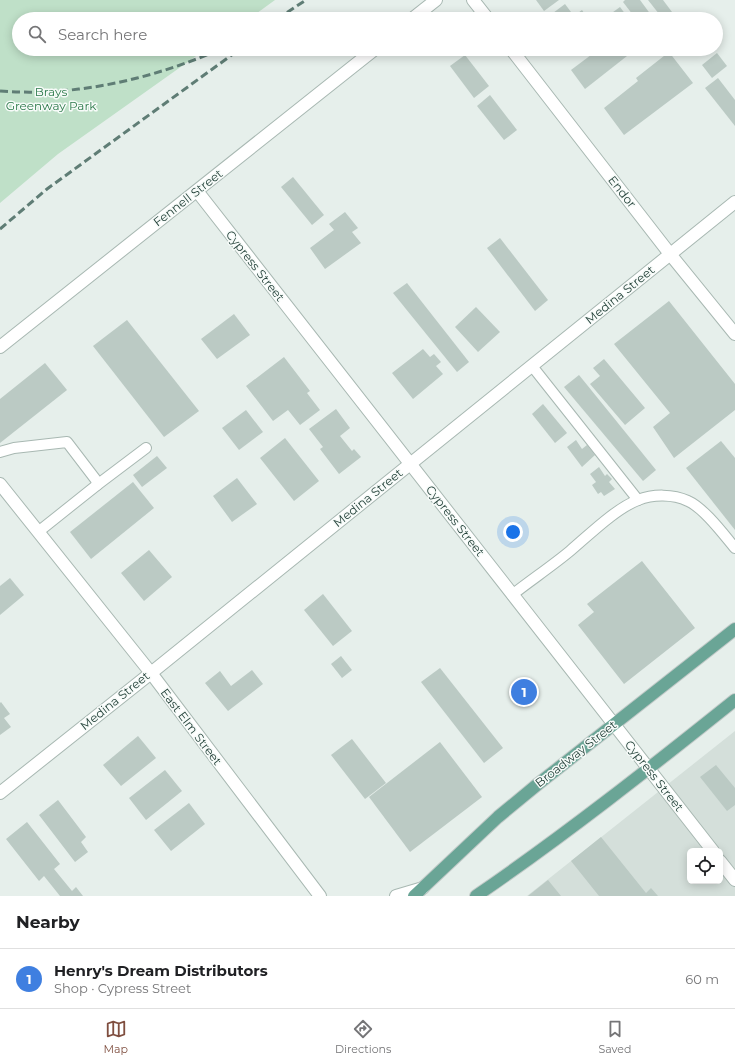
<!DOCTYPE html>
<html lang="en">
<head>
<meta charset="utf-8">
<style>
	:root { --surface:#fff; --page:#f2f2f2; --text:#202124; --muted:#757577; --line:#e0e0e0; --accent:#7f4e3f }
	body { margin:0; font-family:Montserrat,sans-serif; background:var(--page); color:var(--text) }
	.controls { position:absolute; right:12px; bottom:12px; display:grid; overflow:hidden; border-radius:6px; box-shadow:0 2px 10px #0003 }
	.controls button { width:36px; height:36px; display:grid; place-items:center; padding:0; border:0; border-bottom:1px solid var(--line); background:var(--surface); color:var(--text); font:20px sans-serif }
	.you { position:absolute; left:513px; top:532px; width:14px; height:14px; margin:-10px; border:3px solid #fff; border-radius:50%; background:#1a73e8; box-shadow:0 0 0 6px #1a73e833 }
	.badge { display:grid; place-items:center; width:26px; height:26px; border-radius:50%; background:var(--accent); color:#fff; font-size:13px; font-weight:700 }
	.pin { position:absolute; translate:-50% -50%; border:2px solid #fff; box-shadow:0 1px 4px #0006 }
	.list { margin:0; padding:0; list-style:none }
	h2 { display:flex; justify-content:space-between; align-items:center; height:52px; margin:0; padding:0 16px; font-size:17px }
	h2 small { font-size:13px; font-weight:400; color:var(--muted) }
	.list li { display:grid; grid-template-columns:26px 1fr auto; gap:12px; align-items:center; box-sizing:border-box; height:60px; padding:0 16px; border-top:1px solid var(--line) }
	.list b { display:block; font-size:15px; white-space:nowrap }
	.list p { margin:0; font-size:13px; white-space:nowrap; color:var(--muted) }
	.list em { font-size:13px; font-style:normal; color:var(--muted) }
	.icon { flex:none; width:22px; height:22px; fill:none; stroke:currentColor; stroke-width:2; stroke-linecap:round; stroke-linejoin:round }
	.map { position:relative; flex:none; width:735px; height:896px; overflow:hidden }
	.search { position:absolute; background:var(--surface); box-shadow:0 2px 10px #0003; left:12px; right:12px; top:12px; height:44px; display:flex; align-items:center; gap:10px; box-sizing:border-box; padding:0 14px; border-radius:22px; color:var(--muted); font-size:15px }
	.sheet { height:112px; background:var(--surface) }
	nav { display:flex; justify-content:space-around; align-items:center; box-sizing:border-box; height:56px; border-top:1px solid var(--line); background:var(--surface); font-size:11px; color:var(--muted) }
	nav a { display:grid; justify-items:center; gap:2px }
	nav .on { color:var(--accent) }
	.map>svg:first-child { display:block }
	.built { fill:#d4dfda; fill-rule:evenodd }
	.green { fill:#bfe0c8 }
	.building { fill:#bbcac4 }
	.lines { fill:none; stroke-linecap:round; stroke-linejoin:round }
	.service-casing { stroke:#a8b8b2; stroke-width:12 }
	.minor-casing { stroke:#a8b8b2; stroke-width:14 }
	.primary-casing { stroke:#c2cac8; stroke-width:14 }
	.service { stroke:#fff; stroke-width:10 }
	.minor { stroke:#fff; stroke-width:12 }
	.primary { stroke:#6aa596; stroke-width:12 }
	.rail { stroke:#5f7d75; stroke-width:3; stroke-dasharray:8 4; stroke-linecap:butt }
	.labels { text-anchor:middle; stroke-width:3; stroke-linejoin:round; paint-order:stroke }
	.park-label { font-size:12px; fill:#2d7a4b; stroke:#f7fbf9 }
	.street-label { font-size:12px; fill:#24423a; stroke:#f7fbf9 }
</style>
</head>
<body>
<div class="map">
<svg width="735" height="896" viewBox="0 0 735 896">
	<rect width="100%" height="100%" fill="#e6efeb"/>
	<path class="built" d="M735 731V896H527ZM690 851H720V881H690Z"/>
	<polygon class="green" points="0,0 275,0 249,19 19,19 19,49 206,49 58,154 0,203"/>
	<g class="building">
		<polygon points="536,0 559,0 544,11"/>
		<polygon points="625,0 640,0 654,19 636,19 623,2"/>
		<polygon points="648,0 663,0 675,16 671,19 663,19"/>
		<polygon points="565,4 574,16 582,10 588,19 551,19 549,16"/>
		<polygon points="620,7 629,19 612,19 609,15"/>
		<polygon points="599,49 621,49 627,56 585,89 571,70"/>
		<polygon points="669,52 693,83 624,135 604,108 638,81 636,78"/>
		<polygon points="717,53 727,66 712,78 702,65"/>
		<polygon points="465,55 489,86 474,98 450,66"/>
		<polygon points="718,78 735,100 735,126 705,88"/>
		<polygon points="490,95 517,130 504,140 477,106"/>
		<polygon points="293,177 324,215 312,225 281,187"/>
		<polygon points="345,212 358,228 352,232 361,243 325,269 310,248 334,230 329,224"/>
		<polygon points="500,238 548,300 535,311 487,248"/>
		<polygon points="407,283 469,362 457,372 393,293"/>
		<polygon points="669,301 735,384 735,410 674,458 653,427 670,413 614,344"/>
		<polygon points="476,307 500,332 478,352 455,327"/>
		<polygon points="234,314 250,335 217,359 201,339"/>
		<polygon points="127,320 199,411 164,437 93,346"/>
		<polygon points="423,349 430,357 434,354 441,362 436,366 443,374 413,399 392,373"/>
		<polygon points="284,357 310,391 307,393 320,410 300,425 288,410 273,421 246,386"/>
		<polygon points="604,359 645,408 625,425 590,384 600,376 593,368"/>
		<polygon points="45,363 67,390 0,443 0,399"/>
		<polygon points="579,375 656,470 643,481 564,387"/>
		<polygon points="543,404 567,433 555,443 532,414"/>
		<polygon points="336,409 350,428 340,436 352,451 354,449 361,457 339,474 320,449 323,447 309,429"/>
		<polygon points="246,410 263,432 239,450 222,428"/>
		<polygon points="285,438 319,481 294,501 260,458"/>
		<polygon points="576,440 582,449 587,445 595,455 582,467 567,447"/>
		<polygon points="721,441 735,458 735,530 686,468"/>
		<polygon points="157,456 167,468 142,487 133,475"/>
		<polygon points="599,467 605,476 607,474 612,479 609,482 615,489 604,496 601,492 598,494 592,485 596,482 590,474"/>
		<polygon points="237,478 257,504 232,522 213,496"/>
		<polygon points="133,482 154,508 91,559 70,532"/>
		<polygon points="149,550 172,577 144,601 121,573"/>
		<polygon points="642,561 695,628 624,684 578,625 594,612 587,604"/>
		<polygon points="10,578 24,595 0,615 0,586"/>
		<polygon points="323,594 352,631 333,646 304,610"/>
		<polygon points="341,656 352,670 342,678 331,664"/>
		<polygon points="440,668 503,748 484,763 421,682"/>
		<polygon points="252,670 263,684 228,711 205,683 220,671 231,686"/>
		<polygon points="1,702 10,714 4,718 11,727 0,735 0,703"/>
		<polygon points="138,736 156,758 121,786 103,765"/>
		<polygon points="352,739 386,783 365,799 331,755"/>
		<polygon points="440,742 482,797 410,852 369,797"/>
		<polygon points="716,765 735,788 735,805 727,811 700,777"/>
		<polygon points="165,770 182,791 146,820 129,798"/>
		<polygon points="58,800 86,837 81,842 88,852 75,862 39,815"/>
		<polygon points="189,803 205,824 171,851 154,830"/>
		<polygon points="27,822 60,864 54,869 72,891 76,887 83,896 60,896 44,876 39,881 6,839"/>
		<polygon points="601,837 646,893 651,888 658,896 599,896 571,861"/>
		<polygon points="548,880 561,896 528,896"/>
	</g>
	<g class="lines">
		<g class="service-casing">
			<g id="service">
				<polyline points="532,366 638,500"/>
				<polyline points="0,452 14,448 67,442 96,480 97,485 38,532"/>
				<polyline points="97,485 146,448"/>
				<path d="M512 595C531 580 552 566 570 551 589 535 615 509 638 500 653 494 673 494 688 501 704 508 724 535 735 548"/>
			</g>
		</g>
		<g class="minor-casing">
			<g id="minor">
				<polyline points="473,0 488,19"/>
				<polyline points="412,19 436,0"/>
				<polyline points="511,49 670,254 735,334"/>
				<polyline points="197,191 713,851"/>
				<polyline points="0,347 375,49"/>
				<polyline points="0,484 151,673 320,896"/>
				<polyline points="0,793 151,673 735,202"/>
				<polyline points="720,861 735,880"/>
				<polyline points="396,896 423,888"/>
			</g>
		</g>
		<g class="primary-casing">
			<g id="primary">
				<polyline points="414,896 498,817 538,784 735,629"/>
				<path d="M476 896C565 835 650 768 735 700"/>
			</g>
		</g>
		<use href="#service" class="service"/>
		<use href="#minor" class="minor"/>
		<use href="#primary" class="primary"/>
		<g class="rail">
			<polyline points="277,19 306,0"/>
			<path d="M0 91C76 97 152 79 221 49"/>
			<polyline points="0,229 47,189 240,49"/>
		</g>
	</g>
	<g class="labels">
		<g class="park-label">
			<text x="51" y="96">Brays<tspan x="51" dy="14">Greenway Park</tspan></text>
		</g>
		<g class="street-label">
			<text transform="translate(622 192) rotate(52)" y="4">Endor</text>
			<text transform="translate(188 198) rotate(-38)" y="4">Fennell Street</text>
			<text transform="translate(255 266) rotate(52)" y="4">Cypress Street</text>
			<text transform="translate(620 295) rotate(-39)" y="4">Medina Street</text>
			<text transform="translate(368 498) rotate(-39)" y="4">Medina Street</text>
			<text transform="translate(455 521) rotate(52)" y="4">Cypress Street</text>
			<text transform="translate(115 701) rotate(-39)" y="4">Medina Street</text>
			<text transform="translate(191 727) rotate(53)" y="4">East Elm Street</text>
			<text transform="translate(576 754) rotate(-38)" y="4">Broadway Street</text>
			<text transform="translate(654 776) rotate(52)" y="4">Cypress Street</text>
		</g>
	</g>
</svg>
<div class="controls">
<button><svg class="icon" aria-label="locate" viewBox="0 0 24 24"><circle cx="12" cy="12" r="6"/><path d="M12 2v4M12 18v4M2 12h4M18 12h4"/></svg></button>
</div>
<div class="you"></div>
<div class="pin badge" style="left:524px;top:692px;background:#3f7fe0">1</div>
<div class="search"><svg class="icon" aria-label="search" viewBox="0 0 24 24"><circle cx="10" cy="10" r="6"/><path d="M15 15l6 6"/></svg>Search here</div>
</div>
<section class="sheet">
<h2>Nearby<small></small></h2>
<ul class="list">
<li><span class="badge" style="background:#3f7fe0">1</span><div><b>Henry's Dream Distributors</b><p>Shop · Cypress Street</p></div><em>60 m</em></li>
</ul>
</section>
<nav>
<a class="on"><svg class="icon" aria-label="map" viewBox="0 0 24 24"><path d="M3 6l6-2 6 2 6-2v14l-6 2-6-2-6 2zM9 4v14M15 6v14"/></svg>Map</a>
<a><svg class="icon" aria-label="directions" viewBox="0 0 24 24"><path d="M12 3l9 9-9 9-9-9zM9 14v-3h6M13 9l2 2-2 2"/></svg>Directions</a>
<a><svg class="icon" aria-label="saved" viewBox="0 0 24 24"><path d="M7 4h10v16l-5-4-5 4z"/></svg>Saved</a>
</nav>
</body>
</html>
